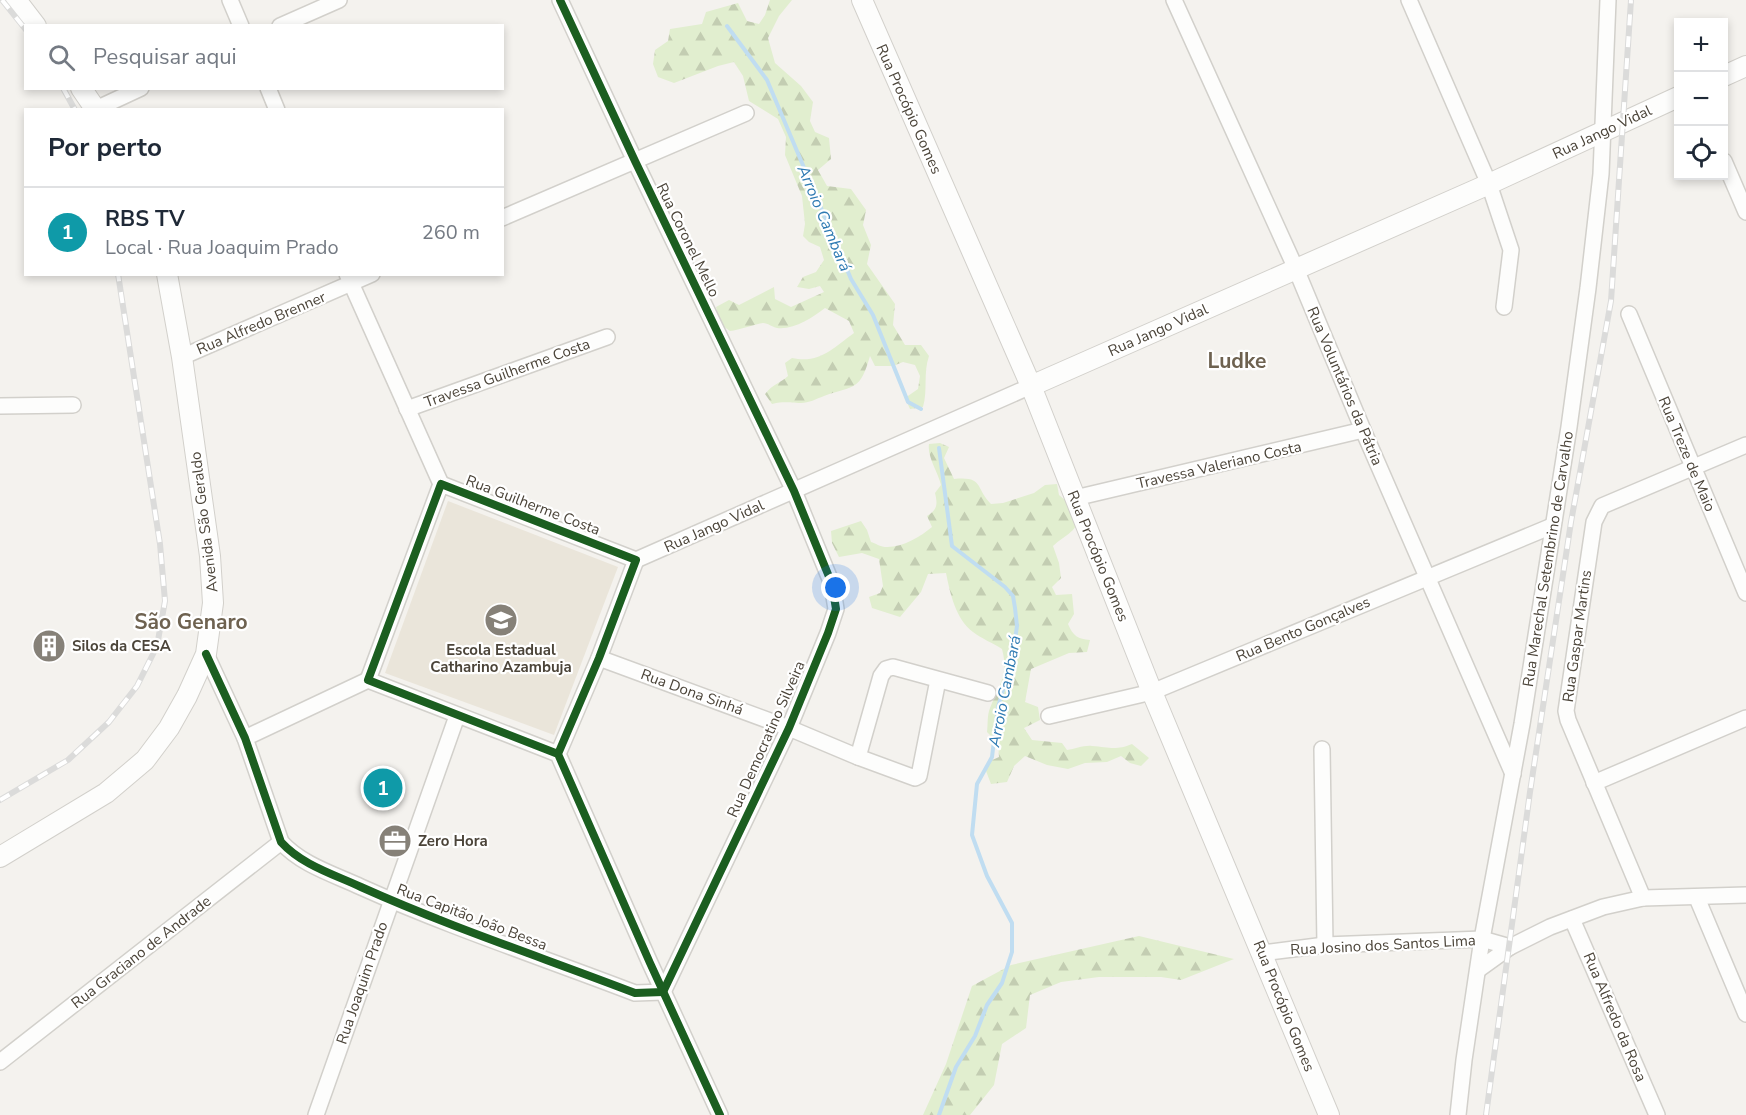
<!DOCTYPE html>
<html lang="pt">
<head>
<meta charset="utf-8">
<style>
	:root { --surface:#fff; --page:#f6f6f7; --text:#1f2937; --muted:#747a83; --line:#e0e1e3; --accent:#0b8043 }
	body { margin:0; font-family:"Nunito Sans",sans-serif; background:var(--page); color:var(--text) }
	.controls { position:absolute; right:18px; top:18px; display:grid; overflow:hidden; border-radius:0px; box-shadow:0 3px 9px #0003 }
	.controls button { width:54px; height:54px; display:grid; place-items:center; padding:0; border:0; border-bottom:2px solid var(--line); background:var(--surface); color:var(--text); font:30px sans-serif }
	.you { position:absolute; left:836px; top:588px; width:21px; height:21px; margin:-15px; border:4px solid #fff; border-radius:50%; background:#1a73e8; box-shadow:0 0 0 9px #1a73e833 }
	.badge { display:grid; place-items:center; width:39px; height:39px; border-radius:50%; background:var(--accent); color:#fff; font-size:20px; font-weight:700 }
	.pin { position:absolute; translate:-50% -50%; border:3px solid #fff; box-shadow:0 2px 6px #0006 }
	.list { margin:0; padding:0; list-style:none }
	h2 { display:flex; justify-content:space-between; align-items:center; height:78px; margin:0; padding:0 24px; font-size:26px }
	h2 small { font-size:20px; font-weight:400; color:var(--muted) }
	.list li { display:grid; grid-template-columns:39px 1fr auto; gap:18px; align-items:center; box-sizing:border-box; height:90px; padding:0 24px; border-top:2px solid var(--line) }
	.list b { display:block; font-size:22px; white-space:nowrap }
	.list p { margin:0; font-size:20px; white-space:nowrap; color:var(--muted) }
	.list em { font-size:20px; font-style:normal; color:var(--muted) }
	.icon { flex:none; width:33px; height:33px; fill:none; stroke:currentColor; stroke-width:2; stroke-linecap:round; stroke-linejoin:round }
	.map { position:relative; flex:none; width:1746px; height:1115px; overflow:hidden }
	.search { position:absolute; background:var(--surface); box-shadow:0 3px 9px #0003; left:24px; top:24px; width:480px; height:66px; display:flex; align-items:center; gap:15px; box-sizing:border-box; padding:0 21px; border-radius:0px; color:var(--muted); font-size:22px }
	.panel { position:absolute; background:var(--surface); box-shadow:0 3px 9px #0003; left:24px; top:108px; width:480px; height:168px; border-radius:0px }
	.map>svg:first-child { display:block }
	.education { fill:#eae5da }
	.forest { fill:url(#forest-firs) }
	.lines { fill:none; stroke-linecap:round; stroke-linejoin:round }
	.stream { stroke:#c0ddf1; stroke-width:4 }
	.minor-casing { stroke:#d2d0cb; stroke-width:18 }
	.tertiary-casing { stroke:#d2d0cb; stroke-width:22 }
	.minor { stroke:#fdfdfc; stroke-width:15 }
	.tertiary { stroke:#fdfdfc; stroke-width:20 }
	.rail-casing { stroke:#dbdbda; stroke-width:6 }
	.rail { stroke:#fff; stroke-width:4; stroke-dasharray:11; stroke-linecap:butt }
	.cycleway-casing { stroke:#fff; stroke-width:11 }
	.cycleway { stroke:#1b5e20; stroke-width:8 }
	.labels { text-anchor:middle; stroke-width:4.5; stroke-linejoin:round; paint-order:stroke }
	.street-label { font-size:15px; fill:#4b4439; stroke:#fff }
	.poi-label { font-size:15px; font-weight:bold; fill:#4b4439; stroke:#fff; text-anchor:start }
	.water-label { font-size:16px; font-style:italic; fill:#2e7ab2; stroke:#fff }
	.district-label { font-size:21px; font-weight:bold; fill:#6e6250; stroke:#fff }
</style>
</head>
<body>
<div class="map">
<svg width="1746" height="1115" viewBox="0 0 1746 1115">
	<defs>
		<pattern id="forest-firs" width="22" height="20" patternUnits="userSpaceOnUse" patternTransform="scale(1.5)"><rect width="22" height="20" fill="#e1eecf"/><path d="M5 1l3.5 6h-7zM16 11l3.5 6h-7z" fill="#c3cdb2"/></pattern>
	</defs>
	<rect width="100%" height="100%" fill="#f4f2ee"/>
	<polygon class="education" points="448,501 618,567 554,735 385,673"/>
	<g class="forest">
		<path d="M770 0H792L779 16 768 38 775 63 801 86 813 102 810 121 815 132 829 138 831 159 818 170 827 186 851 189 866 210 863 225 871 245 867 264 895 304 893 325 905 345H921L929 356C923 373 928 390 923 407L910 409 905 398 918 389 920 376 915 365 903 362 893 366H875L870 356C860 391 855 385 824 396 816 399 809 403 801 403 788 403 786 401 772 404L765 394C773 384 779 384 788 376L785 363 792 358C820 364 833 348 854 333L849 321 825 308C812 318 794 330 777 328 772 327 768 323 763 323 756 324 739 330 730 331L720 324 716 307 729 300 739 305 774 287 775 299 791 307 824 292 820 286 809 289 797 287 803 277 816 272 824 260 820 247 809 242 803 236 805 224 802 196 785 155 786 137 778 119 749 101 743 76 734 62 718 66 674 83 658 77 653 64 655 50 668 41 670 29 702 24 706 12 738 3 747 21 759 24 765 15Z"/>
		<path d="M940 443 949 447 944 458 954 479C984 476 975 488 991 504L1003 503 1034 493 1045 485 1057 484 1059 495C1069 503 1085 517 1073 530 1067 536 1059 540 1053 546L1059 563 1061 578 1052 587 1056 595 1072 594 1074 614 1068 624C1073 636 1078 639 1090 640L1087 652 1069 653 1031 669 1025 702 1038 707 1040 720 1024 728 1032 740 1062 743 1067 750C1075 749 1084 745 1092 746 1109 747 1115 751 1132 744L1149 758 1141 766 1130 763 1121 756 1107 762 1085 763 1068 769 1047 765 1025 756 1014 766 1007 782 991 784 986 771 988 762 999 757 998 743 987 732C988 725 987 715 990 708 999 685 1009 675 1002 649 993 643 982 639 973 632 956 620 950 593 946 573L928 574 921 592 900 617 872 608 869 597 880 593 883 586 879 559 862 553 839 557 832 543 831 531 861 521 867 530 871 542C875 543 881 547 885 547 902 548 920 537 932 527L927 516C937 510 938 505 935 493L941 485C938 472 927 457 929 444Z"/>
		<polygon points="1139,936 1234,959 1181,980 1161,977 1099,977 1061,982 1030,995 1026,1028 1002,1044 994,1085 970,1115 923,1115 946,1064 972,986 1011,965"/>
	</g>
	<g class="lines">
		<g class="stream">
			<polyline points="727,26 767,80 851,279 873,315 908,402 921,409"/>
			<polyline points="939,1115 956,1067 975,1036 987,1005 1002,983 1012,952 1012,923 987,876 972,835 977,784 992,757 998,707 1012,660 1017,626 1015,608 1013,596 1005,587 952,546 939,448"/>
		</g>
		<g class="minor-casing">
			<g id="minor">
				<polyline points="230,0 241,26"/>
				<polyline points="1174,0 1296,269 1363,430 1513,774"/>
				<polyline points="1409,0 1489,184 1511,250 1504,307"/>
				<polyline points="280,26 339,0"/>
				<polyline points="268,88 277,110"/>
				<polyline points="96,109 141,88"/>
				<polyline points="1724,161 1746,212"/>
				<polyline points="502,218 746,113"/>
				<polyline points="347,274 441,484"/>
				<polyline points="1629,314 1746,593"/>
				<polyline points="182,357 372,274"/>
				<polyline points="0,406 73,405"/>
				<polyline points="407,409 607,337"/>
				<polyline points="1075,498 1363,430"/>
				<polyline points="636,560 1031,386"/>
				<path d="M206 654 245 738 281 842C302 865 333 874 361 887 450 927 544 958 635 993L663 992 789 728 828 633 836 609 832 584 794 491 635 161 560 0"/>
				<polyline points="599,658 789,728 858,757 915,778 919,776 938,680"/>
				<polyline points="1049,716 1152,692 1552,526"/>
				<polyline points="245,738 368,680"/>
				<polyline points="1322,749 1325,945"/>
				<polyline points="558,754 599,658 636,560 441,484 368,680 558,754 650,963 720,1115"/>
				<polyline points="858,757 881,676 886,669 893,667 988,693"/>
				<polyline points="1594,783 1746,718"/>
				<polyline points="1643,898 1568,720 1566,711 1594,522 1602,506 1746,445"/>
				<polyline points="1697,898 1746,1014"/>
				<polyline points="1572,919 1657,1115"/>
				<polyline points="1262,953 1325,945 1482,939 1510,947 1550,927 1603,907 1643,898 1746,895"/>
				<polyline points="1478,970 1510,947"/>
				<polyline points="0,1062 281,842"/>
				<polyline points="316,1115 457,716"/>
				<polyline points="1458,1115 1464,1060 1482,939 1522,724 1569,427 1588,288 1601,174 1608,0"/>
			</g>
		</g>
		<g class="tertiary-casing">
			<g id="tertiary">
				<polyline points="16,0 36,26"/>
				<polyline points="862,0 1031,386 1152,692 1329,1115"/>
				<polyline points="1724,76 1746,66"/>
				<polyline points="81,88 96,110"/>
				<polyline points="1031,386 1489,184 1678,97"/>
				<polyline points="0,857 106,793 145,760 169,728 187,696 206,654 213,603 210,556 182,357 167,274"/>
			</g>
		</g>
		<use href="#minor" class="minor"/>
		<use href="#tertiary" class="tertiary"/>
		<g class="rail-casing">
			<g id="rail">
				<polyline points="2,0 26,30"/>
				<polyline points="63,88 75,110"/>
				<polyline points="0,800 68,760 109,722 137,686 157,646 165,601 160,544 118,274"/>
				<polyline points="1486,1115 1530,792 1571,522 1611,301 1631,0"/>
			</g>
		</g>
		<use href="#rail" class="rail"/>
		<g class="cycleway-casing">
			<g id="cycleway">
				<path d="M206 654 245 738 281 842C302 865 333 874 361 887 450 927 544 958 635 993L663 992 789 728 828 633 836 609 832 584 794 491 635 161 560 0"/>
				<polyline points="558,754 599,658 636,560 441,484 368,680 558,754 650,963 720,1115"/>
			</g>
		</g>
		<use href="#cycleway" class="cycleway"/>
	</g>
	<defs>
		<g id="school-disc" transform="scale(1.725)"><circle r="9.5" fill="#868178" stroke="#fff"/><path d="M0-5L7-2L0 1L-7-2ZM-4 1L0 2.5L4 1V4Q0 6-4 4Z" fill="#fff"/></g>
		<g id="building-disc" transform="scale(1.725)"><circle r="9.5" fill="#868178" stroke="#fff"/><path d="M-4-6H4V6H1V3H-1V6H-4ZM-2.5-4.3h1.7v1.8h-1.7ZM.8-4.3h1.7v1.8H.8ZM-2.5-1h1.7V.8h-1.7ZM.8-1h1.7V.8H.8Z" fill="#fff"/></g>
		<g id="office-disc" transform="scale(1.725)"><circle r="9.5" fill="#868178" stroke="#fff"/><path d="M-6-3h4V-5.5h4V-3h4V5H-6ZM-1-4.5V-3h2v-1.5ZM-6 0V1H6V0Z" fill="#fff"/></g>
	</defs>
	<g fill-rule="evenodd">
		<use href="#school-disc" x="501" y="620"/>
		<use href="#building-disc" x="49" y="646"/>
		<use href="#office-disc" x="395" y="841"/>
	</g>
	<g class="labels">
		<g class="street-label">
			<text transform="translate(909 109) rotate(66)" y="5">Rua Procópio Gomes</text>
			<text transform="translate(1602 132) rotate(-25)" y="5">Rua Jango Vidal</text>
			<text transform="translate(688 240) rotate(64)" y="5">Rua Coronel Mello</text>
			<text transform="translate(261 323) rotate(-23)" y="5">Rua Alfredo Brenner</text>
			<text transform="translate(1158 330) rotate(-24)" y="5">Rua Jango Vidal</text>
			<text transform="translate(507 373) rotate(-20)" y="5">Travessa Guilherme Costa</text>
			<text transform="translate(1345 386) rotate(67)" y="5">Rua Voluntários da Pátria</text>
			<text transform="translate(1687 454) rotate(67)" y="5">Rua Treze de Maio</text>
			<text transform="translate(1219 465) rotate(-13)" y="5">Travessa Valeriano Costa</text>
			<text transform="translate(533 505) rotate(21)" y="5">Rua Guilherme Costa</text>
			<text transform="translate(204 522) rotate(-97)" y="5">Avenida São Geraldo</text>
			<text transform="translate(714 526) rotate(-24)" y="5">Rua Jango Vidal</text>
			<text transform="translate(1098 556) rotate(68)" y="5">Rua Procópio Gomes</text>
			<text transform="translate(1548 559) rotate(-81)" y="5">Rua Marechal Setembrino de Carvalho</text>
			<text transform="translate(1303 629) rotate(-23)" y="5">Rua Bento Gonçalves</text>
			<text transform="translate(1577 636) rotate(-82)" y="5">Rua Gaspar Martins</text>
			<text transform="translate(692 692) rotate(20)" y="5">Rua Dona Sinhá</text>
			<text transform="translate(766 739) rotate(-66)" y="5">Rua Democratino Silveira</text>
			<text transform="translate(472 917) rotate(21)" y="5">Rua Capitão João Bessa</text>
			<text transform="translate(1383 945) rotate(-3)" y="5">Rua Josino dos Santos Lima</text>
			<text transform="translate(141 952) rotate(-38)" y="5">Rua Graciano de Andrade</text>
			<text transform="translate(362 983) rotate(-71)" y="5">Rua Joaquim Prado</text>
			<text transform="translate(1284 1006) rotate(68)" y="5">Rua Procópio Gomes</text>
			<text transform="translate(1615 1017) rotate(67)" y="5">Rua Alfredo da Rosa</text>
		</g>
		<g class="poi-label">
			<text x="72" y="651">Silos da CESA</text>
			<text x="501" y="655" text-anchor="middle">Escola Estadual<tspan x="501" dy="17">Catharino Azambuja</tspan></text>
			<text x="418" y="846">Zero Hora</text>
		</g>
		<g class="water-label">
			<text transform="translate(825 218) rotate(67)" y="6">Arroio Cambará</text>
			<text transform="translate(1004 691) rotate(-79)" y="6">Arroio Cambará</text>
		</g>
		<g class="district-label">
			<text x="1237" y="368">Ludke</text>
			<text x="191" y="629">São Genaro</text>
		</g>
	</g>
</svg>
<div class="controls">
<button>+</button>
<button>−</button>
<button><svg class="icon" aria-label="locate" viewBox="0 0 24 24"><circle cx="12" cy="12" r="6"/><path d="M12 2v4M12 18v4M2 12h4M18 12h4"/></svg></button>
</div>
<div class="you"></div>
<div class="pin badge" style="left:383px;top:788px;background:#0f9aa8">1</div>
<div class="search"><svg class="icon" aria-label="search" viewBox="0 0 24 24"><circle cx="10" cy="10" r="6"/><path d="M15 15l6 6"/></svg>Pesquisar aqui</div>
<section class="panel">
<h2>Por perto<small></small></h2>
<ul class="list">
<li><span class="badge" style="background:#0f9aa8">1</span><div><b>RBS TV</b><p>Local · Rua Joaquim Prado</p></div><em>260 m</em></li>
</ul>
</section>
</div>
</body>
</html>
